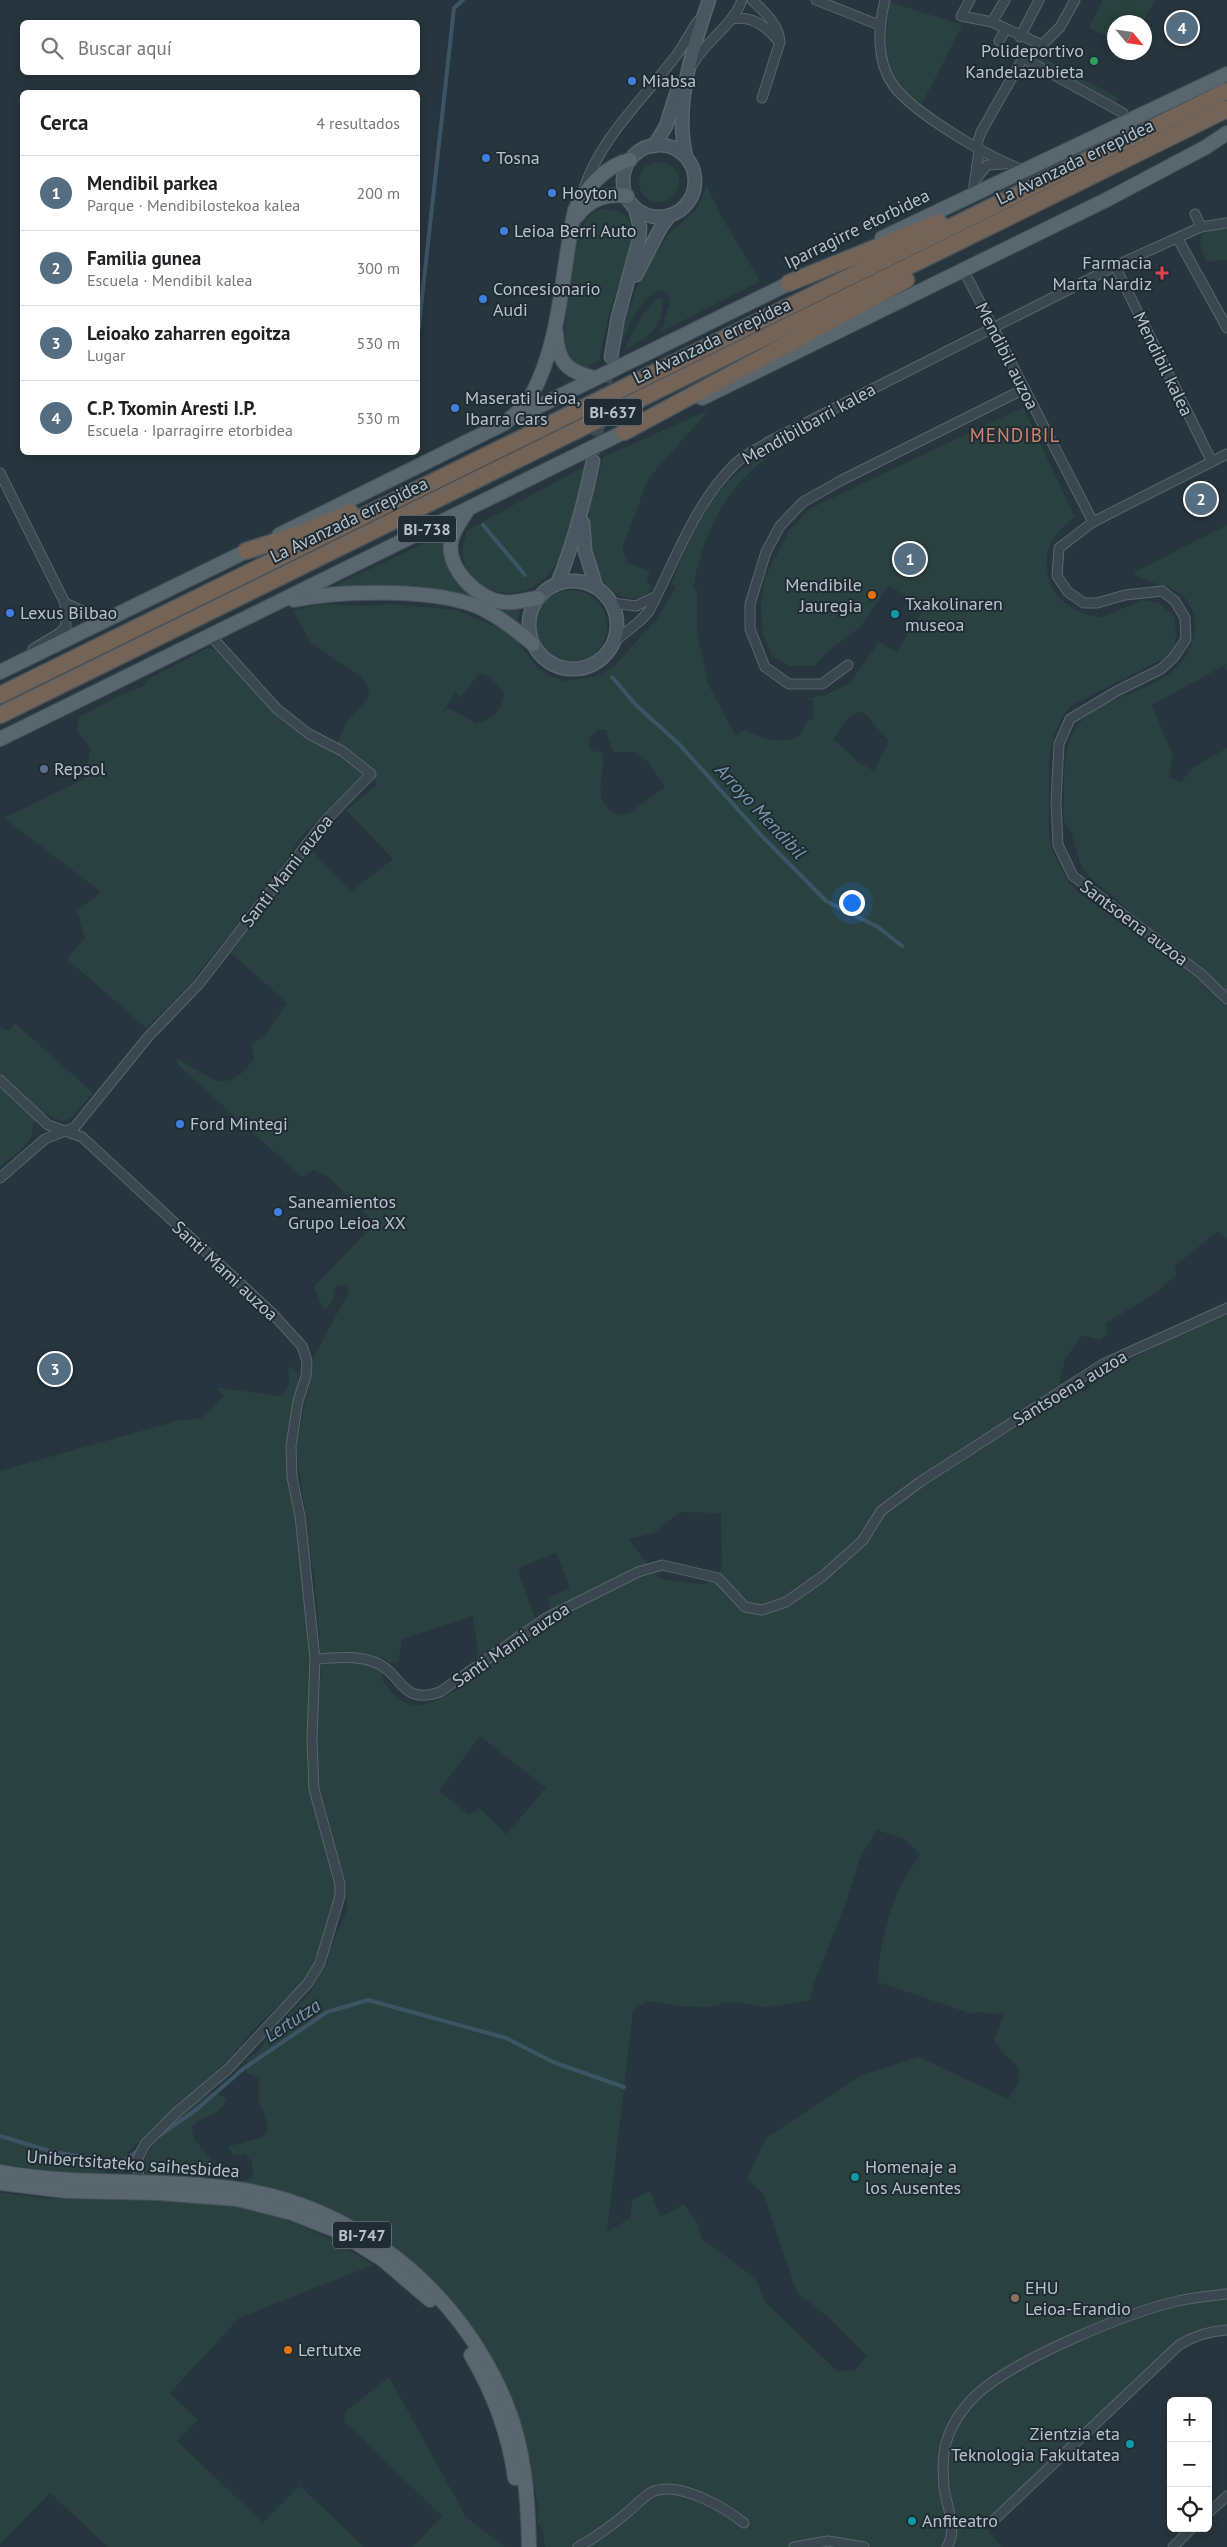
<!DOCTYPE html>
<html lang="es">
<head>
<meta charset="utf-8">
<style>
	:root { --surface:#fff; --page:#f6f6f6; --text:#202124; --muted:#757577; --line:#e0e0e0; --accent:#546d81 }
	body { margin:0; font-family:"PT Sans",sans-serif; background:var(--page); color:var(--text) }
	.controls { position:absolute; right:15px; bottom:15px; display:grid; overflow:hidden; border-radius:8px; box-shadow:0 2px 12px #0003 }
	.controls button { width:45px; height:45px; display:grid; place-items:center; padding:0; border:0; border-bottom:1px solid var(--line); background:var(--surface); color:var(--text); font:25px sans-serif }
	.compass { position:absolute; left:1107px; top:15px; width:45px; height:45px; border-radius:50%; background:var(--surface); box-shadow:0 2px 12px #0003; rotate:119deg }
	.you { position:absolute; left:851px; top:902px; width:18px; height:18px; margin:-12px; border:4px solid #fff; border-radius:50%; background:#1a73e8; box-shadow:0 0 0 8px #1a73e833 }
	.badge { display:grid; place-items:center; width:32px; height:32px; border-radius:50%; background:var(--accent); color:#fff; font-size:16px; font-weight:700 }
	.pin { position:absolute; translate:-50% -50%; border:2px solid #fff; box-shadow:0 1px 5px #0006 }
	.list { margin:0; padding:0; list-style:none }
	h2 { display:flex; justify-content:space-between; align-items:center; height:65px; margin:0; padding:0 20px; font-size:21px }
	h2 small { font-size:16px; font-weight:400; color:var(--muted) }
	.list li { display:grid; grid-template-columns:32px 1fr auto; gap:15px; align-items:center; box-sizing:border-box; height:75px; padding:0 20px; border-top:1px solid var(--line) }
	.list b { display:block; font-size:19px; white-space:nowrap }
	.list p { margin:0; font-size:16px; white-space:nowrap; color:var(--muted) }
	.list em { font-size:16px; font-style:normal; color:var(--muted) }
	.icon { flex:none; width:28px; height:28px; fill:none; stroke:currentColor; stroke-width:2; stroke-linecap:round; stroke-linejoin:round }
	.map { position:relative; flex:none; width:1227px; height:2547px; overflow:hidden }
	.search { position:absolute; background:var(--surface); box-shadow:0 2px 12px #0003; left:20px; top:20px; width:400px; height:55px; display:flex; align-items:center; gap:12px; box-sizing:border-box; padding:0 18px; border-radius:8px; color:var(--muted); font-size:19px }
	.panel { position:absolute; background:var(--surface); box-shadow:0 2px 12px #0003; left:20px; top:90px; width:400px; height:365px; border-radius:8px }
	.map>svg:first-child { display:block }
	.green { fill:#2a423f; fill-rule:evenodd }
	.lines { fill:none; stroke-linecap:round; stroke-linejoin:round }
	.stream { stroke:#3c5564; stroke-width:4 }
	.secondary-tunnel { stroke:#3d4a53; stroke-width:12; stroke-dasharray:12 6; stroke-linecap:butt }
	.street-casing { stroke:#59656c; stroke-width:11 }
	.secondary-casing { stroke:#59656c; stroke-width:15 }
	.primary-casing { stroke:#445058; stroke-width:16 }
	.highway-casing { stroke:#465259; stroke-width:19 }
	.street { stroke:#3b474f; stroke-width:9 }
	.secondary { stroke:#495761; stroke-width:12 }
	.primary { stroke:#59666e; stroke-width:14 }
	.highway { stroke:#746458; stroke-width:16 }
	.leisure-dot { fill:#2e9e5b; stroke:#202c34; stroke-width:2 }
	.shop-dot { fill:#3f7fe0; stroke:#202c34; stroke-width:2 }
	.health-dot { fill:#e0444e; stroke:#202c34; stroke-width:2 }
	.food-dot { fill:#e8710a; stroke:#202c34; stroke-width:2 }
	.culture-dot { fill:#0f9aa8; stroke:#202c34; stroke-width:2 }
	.service-dot { fill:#5c6f8a; stroke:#202c34; stroke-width:2 }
	.education-dot { fill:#8d6e63; stroke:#202c34; stroke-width:2 }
	.labels { text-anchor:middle; stroke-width:4; stroke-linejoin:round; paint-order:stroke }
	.shield { fill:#202c34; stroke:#8a959c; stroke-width:1 }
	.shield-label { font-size:16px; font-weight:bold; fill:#b7c2c9 }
	.poi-label { font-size:18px; fill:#b7c2c9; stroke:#202c34; text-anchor:start }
	.street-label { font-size:18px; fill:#b7c2c9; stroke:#202c34 }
	.neighbourhood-label { font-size:19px; letter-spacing:1px; fill:#cf846c; stroke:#202c34 }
	.water-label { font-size:19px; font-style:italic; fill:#7a97aa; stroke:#202c34 }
</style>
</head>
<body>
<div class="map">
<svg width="1227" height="2547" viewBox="0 0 1227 2547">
	<rect width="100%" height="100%" fill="#27353e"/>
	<g class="green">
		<polygon points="1103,0 1155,0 1143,22 1114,22 1114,41 1089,27"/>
		<path d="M890 2 962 25 922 104C883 79 877 45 890 2Z"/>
		<polygon points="1029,59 1045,59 1119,98 1115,106"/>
		<circle cx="659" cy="182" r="20"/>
		<path d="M707 185 721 216 760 281 661 332 670 302 668 294 663 291H656C636 305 627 329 619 351L626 316 642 274 669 234 697 209Z"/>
		<path d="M600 209C615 209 629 212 632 229 635 252 617 285 611 307 606 325 603 343 599 361L591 364 589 370C583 370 573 366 569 360 557 344 574 242 584 224 588 217 593 213 600 209Z"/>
		<polygon points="1227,229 1227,260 1206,261 1200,245 1201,235 1207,231"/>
		<path d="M662 298C665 326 647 339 625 349 633 330 641 315 655 299Z"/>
		<path d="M1023 407 1075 517C1052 535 1041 550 1049 580 1052 589 1056 596 1064 602 1074 611 1087 614 1099 618L1143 600 1159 603 1174 616 1176 634 1174 653 1071 706 1062 717 1054 735 1049 760V828L1051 847 1058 863 1069 883 1083 896 1196 978 1227 1007V1239L1218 1231 1175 1266 1176 1275 1157 1292 1106 1323 1108 1333 1100 1340 1082 1335 1065 1359 1059 1383 1085 1393C1099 1370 1121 1365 1143 1353 1171 1339 1198 1325 1227 1314V2325L1212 2326 1182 2337 982 2524 1002 2547H545L543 2531 537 2521 539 2507 533 2484 531 2462 507 2387 496 2363 468 2322 437 2285 383 2240 334 2213 281 2191 234 2183 245 2181 253 2176 252 2162 245 2154 234 2155 227 2147 263 2137 268 2130 265 2115 259 2102V2078L247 2073V2059C264 2050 261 2044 271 2031 282 2017 299 2007 310 1992 317 1983 319 1971 328 1963L327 1956 347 1909 346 1885 320 1788 317 1742 321 1666 314 1572 307 1550 308 1532 296 1449 314 1357 349 1291 347 1285 336 1286 332 1302 324 1310 314 1287 375 1223 327 1176 314 1170 302 1177 178 1065 176 1058C210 1075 224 1100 254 1059L251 1045 266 1034 287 1003 231 953 258 917 270 906 278 890 310 849 352 891 393 859 346 810 377 785 370 769 337 744 346 723 368 698 369 688 361 677 310 642 293 610 321 604 362 606 389 604 457 610 501 629 516 640 536 666 548 675 564 681 595 677 612 668 658 618 676 586 671 584C686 549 701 511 727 483 742 467 760 455 778 443L781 447C728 483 704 527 693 589H697V631L708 684 736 736 744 730C763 739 782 745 801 735L806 721 814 719 813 700 806 699 825 695 850 683 879 642 896 652 924 609 889 585 860 627 827 652 814 666H790L773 657 763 634 761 606 765 577 789 531 809 509ZM480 673 491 678 504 692C502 710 494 719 476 724 468 716 459 716 450 708L443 712 455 692 460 698ZM862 711C872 720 878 731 889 740L874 771 858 762 833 739 848 718ZM598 729 606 730 613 752H634L649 763 665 787 631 812 619 816C589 800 605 779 603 753L590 750 589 738ZM680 1512 721 1513 722 1568 706 1585 660 1579 628 1539 654 1533ZM556 1553 570 1588 548 1598 555 1625 540 1632 518 1570 525 1565ZM473 1616 480 1672C462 1685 428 1715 404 1702 396 1698 388 1687 382 1680L381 1656 390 1663 398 1662 402 1639ZM480 1736 546 1788 506 1834 479 1808 469 1815 439 1791ZM877 1830 904 1839 920 1854C913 1866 904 1878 898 1891 887 1920 878 1951 878 1982L969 2013 982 2012 1004 2015 994 2040 1004 2054 1019 2068 1018 2084 1008 2099 919 2057 862 2075 766 2138 747 2179 763 2193 797 2293 829 2318 867 2356 855 2370 838 2372 766 2303 755 2278 701 2238 698 2224 684 2204 661 2217 650 2191 632 2200 630 2218 607 2232 633 2010 647 2001 680 2006 706 2007 730 2002 765 2007 809 2001 814 1983 847 1900 860 1858Z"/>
		<path d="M709 410 648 479 622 549 628 563 650 571 646 580 653 588 642 598C597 606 585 543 590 509 593 492 599 474 603 457Z"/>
		<path d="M585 466C577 503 573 548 546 577 511 613 443 583 468 530Z"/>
		<path d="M1227 525V672L1223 666 1152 705 1173 756 1169 777 1181 782 1194 767 1227 748V990L1178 950 1169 946C1150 930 1132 913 1113 896 1105 889 1093 883 1087 874 1077 861 1076 847 1071 832 1070 829 1066 826 1065 823 1062 816 1064 804 1064 796 1064 774 1063 742 1079 724 1110 688 1177 693 1192 642 1195 633 1196 621 1193 612 1184 583 1152 588 1133 573Z"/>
		<path d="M450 531C449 541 446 553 447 563 452 595 497 597 521 604L517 622 495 610 328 589Z"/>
		<circle cx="571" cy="626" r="36"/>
		<polygon points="207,648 216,650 278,716 306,738 335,753 362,775 299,839 288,859 191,983 146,1028 67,959 85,938 77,911 101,892 4,818 84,779 91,748 77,731 79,717 119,696 143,686 149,679"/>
		<path d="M15 1023 93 1093 71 1118 62 1121 46 1113 33 1124C35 1144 13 1155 0 1167V1027L9 1031Z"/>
		<path d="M288 1366 299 1373 287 1449 310 1656 307 1745 308 1780 312 1801 335 1885V1897L322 1947 302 1983 256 2027 227 2061 150 2130 128 2152 129 2166 121 2173 112 2169 92 2177 0 2164V1471L180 1420 202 1419 224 1396 216 1387 277 1396C291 1389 290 1380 288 1366Z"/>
		<path d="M212 2091 227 2098C219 2120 204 2112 192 2127L194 2139 211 2159 200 2170 208 2180 145 2177C145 2173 144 2166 144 2162 148 2142 195 2103 212 2091Z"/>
		<path d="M0 2192C71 2206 144 2196 216 2203 274 2210 325 2233 373 2265L239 2318 170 2393 198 2420 177 2441 263 2523 300 2486 364 2547H108L50 2493 0 2544Z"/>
		<polygon points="389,2377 466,2517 505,2547 413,2547 442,2516 344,2421 345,2412"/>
	</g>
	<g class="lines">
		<g class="stream">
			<polyline points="418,334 454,8 463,0"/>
			<polyline points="483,525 525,575"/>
			<polyline points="612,677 636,705 679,744 760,834 826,901 878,927 902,946"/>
			<polyline points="0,2136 50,2151 119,2164 139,2150"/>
			<polyline points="157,2137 196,2110 243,2069 327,2012 368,2000 506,2038 553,2062 624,2087"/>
		</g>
		<polyline class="secondary-tunnel" points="594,454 609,365"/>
		<g class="street-casing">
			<g id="street">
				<path d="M752 0C764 12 779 24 780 42L762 98"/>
				<polyline points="816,0 879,25"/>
				<path d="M885 0C878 27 876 61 893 85 913 113 991 159 1024 170"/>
				<polyline points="970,0 961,16 992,22 1042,45"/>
				<path d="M731 19C752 15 766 26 779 42"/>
				<polyline points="992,22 1005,0"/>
				<polyline points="1020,37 1039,0"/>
				<polyline points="999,41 1006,29"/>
				<polyline points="1023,58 1123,113"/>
				<path d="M693 64C706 40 733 26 742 0"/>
				<polyline points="976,147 981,132 1023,58 1042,45 1060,27 1075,0"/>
				<polyline points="976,179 987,165 1003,164"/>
				<path d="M583 191C601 136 644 99 678 53 685 43 691 31 698 21"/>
				<polyline points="973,193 979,151"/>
				<polyline points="1195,214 1201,227"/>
				<polyline points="1178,239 1227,328"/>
				<polyline points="1115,266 1212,462"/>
				<polyline points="964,271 1093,522"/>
				<polyline points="1227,454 1093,522 1059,548 1057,576 1068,592 1084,603 1097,603 1125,595 1162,591 1175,601 1185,618 1186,639 1174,657 1161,669 1117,691 1070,719 1059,744 1056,802 1058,845 1073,876 1201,974 1227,999"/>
				<polyline points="0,473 65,603 66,627 58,634 33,649"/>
				<polyline points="65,603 92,615 109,616"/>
				<polyline points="612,603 636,606 655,597"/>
				<path d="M615 641 641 620 649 611C675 562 694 504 735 464 744 455 759 448 770 441L1115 266 1201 227 1227 223"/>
				<polyline points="848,665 822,684 789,684 765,667 750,629 750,604 766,552 780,526 803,502 842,480 1024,389"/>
				<polyline points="0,1080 48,1125 82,1137 271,1312 302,1346 307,1361 306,1376 298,1401 291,1446 292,1477 300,1516 315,1659 312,1739 314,1789 340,1884 340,1896 320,1963 308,1983 228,2069 176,2113 145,2144 138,2158 139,2183"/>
				<polyline points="0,1178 45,1139 75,1127 148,1037 199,984 324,822 371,774 342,751 309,734 277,709 210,635"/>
				<path d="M315 1659C335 1658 355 1655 374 1662 403 1672 399 1706 440 1692L546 1618 638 1572 662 1565 718 1578 745 1607 762 1610 786 1602 823 1576 863 1540 881 1511 920 1482 1103 1364 1227 1308"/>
				<polyline points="1208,2513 1227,2496"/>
				<path d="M994 2520 1179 2345C1194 2336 1209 2331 1227 2330"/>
				<path d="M578 2547C597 2537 612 2525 628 2512 636 2505 643 2497 652 2492 678 2480 724 2507 744 2523"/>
				<polyline points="794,2547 828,2541 864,2547"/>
				<path d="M947 2547C958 2529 947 2508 944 2488 943 2473 942 2457 946 2443 951 2425 963 2408 976 2395 1015 2359 1126 2313 1178 2301 1194 2297 1211 2296 1227 2294"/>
				<polyline points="1173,2547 1192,2528"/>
			</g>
		</g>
		<g class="secondary-casing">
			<g id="secondary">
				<circle cx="659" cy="181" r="36"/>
				<polyline points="654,146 666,126 678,88"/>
				<path d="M686 157C674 105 692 50 709 0"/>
				<polyline points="636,275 660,229 670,215"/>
				<polyline points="611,357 618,317 639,240 640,227 635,208"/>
				<polyline points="583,523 585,551 596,586"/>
				<circle cx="573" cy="625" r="44"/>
				<path d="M557 584C574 544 584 504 593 461"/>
			</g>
		</g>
		<g class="primary-casing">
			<g id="primary">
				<path d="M577 216C590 199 606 193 627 196"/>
				<polyline points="882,238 1227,74"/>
				<path d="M556 332C557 362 567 372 595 378"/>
				<polyline points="702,398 1108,199 1206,147 1227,133"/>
				<polyline points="517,417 798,279"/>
				<path d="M467 511C461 521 453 530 451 542 447 569 477 599 503 602 513 604 527 599 538 598"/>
				<path d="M279 535 505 423C514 415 525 407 531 396 562 340 561 271 575 210 585 189 606 165 630 160"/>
				<path d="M294 600C341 590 440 588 483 609 501 618 517 631 533 644"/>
				<polyline points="0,672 255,547"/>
				<polyline points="0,739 634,427"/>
				<path d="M0 2172C76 2186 153 2178 230 2188 354 2203 461 2290 507 2406 525 2451 528 2499 529 2547"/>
				<polyline points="0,2183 66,2191 158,2193 237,2199 292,2213 335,2230 382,2259 430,2300"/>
				<path d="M471 2355C493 2392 509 2435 515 2478"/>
			</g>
		</g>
		<g class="highway-casing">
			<g id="highway">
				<polyline points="789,283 939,222"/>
				<polyline points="624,432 906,280"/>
				<polyline points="246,551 302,533 350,512"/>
				<polyline points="0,695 1227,91"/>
				<polyline points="0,715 1227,109"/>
			</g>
		</g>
		<use href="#street" class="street"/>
		<use href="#secondary" class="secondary"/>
		<use href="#primary" class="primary"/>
		<use href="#highway" class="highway"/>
	</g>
	<circle class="leisure-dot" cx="1094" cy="61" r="5"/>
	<g class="shop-dot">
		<circle cx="632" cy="81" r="5"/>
		<circle cx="486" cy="158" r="5"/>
		<circle cx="552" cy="193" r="5"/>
		<circle cx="504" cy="231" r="5"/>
		<circle cx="483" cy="299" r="5"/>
		<circle cx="455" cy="408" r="5"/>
		<circle cx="10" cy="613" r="5"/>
		<circle cx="180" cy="1124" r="5"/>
		<circle cx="278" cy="1212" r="5"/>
	</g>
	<path class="health-dot" d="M1159.5 265.5h5v5h5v5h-5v5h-5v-5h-5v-5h5z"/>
	<g class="food-dot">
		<circle cx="872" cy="595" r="5"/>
		<circle cx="288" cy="2350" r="5"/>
	</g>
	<g class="culture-dot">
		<circle cx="895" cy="614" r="5"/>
		<circle cx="855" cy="2177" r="5"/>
		<circle cx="1130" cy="2444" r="5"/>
		<circle cx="912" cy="2521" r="5"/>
	</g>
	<circle class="service-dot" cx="44" cy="769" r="5"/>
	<circle class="education-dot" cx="1015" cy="2298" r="5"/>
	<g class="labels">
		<g class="shield">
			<rect x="584" y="398.5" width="58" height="27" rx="4"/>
			<rect x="398" y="515.5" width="58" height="27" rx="4"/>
			<rect x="333" y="2221.5" width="58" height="27" rx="4"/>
		</g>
		<g class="shield-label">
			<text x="613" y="418">BI-637</text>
			<text x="427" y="535">BI-738</text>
			<text x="362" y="2241">BI-747</text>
		</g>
		<g class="poi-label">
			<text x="1084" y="57" text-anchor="end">Polideportivo<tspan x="1084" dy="21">Kandelazubieta</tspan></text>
			<text x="642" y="87">Miabsa</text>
			<text x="496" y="164">Tosna</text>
			<text x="562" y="199">Hoyton</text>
			<text x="514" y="237">Leioa Berri Auto</text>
			<text x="1152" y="269" text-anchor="end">Farmacia<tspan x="1152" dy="21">Marta Nardiz</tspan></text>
			<text x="493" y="295">Concesionario<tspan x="493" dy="21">Audi</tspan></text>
			<text x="465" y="404">Maserati Leioa,<tspan x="465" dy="21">Ibarra Cars</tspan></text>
			<text x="862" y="591" text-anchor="end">Mendibile<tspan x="862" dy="21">Jauregia</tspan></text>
			<text x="905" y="610">Txakolinaren<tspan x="905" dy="21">museoa</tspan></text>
			<text x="20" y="619">Lexus Bilbao</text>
			<text x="54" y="775">Repsol</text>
			<text x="190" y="1130">Ford Mintegi</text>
			<text x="288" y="1208">Saneamientos<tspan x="288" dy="21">Grupo Leioa XX</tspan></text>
			<text x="865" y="2173">Homenaje a<tspan x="865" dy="21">los Ausentes</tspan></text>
			<text x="1025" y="2294">EHU<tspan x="1025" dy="21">Leioa-Erandio</tspan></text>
			<text x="298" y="2356">Lertutxe</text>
			<text x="1120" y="2440" text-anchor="end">Zientzia eta<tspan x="1120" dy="21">Teknologia Fakultatea</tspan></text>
			<text x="922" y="2527">Anfiteatro</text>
		</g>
		<g class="street-label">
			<text transform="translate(1075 162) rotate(-26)" y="6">La Avanzada errepidea</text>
			<text transform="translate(857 229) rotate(-26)" y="6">Iparragirre etorbidea</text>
			<text transform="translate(712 341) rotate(-26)" y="6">La Avanzada errepidea</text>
			<text transform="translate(1007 356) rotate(63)" y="6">Mendibil auzoa</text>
			<text transform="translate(1163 364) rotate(64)" y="6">Mendibil kalea</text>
			<text transform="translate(809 424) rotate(-29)" y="6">Mendibilbarri kalea</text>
			<text transform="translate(349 520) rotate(-26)" y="6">La Avanzada errepidea</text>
			<text transform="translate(287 871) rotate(-52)" y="6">Santi Mami auzoa</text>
			<text transform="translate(1134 923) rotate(37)" y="6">Santsoena auzoa</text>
			<text transform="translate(225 1271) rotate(43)" y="6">Santi Mami auzoa</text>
			<text transform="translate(1070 1388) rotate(-31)" y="6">Santsoena auzoa</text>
			<text transform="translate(511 1645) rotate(-34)" y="6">Santi Mami auzoa</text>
			<text transform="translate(133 2164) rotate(4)" y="6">Unibertsitateko saihesbidea</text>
		</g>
		<g class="neighbourhood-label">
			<text x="1015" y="442">MENDIBIL</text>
		</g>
		<g class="water-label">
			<text transform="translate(761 811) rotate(47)" y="7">Arroyo Mendibil</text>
			<text transform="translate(292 2020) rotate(-33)" y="7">Lertutza</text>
		</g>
	</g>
</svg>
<div class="controls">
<button>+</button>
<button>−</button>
<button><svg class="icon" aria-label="locate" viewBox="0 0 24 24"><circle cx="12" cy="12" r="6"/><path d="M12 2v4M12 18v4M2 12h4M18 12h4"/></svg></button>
</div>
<svg class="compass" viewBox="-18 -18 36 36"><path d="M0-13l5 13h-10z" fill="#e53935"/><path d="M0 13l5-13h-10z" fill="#757577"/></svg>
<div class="you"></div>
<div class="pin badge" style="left:910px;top:559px">1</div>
<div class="pin badge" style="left:1201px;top:499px">2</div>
<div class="pin badge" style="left:55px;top:1369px">3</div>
<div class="pin badge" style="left:1182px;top:28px">4</div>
<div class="search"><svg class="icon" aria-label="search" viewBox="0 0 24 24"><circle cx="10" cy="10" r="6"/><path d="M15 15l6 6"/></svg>Buscar aquí</div>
<section class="panel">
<h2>Cerca<small>4 resultados</small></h2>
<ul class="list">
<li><span class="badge">1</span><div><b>Mendibil parkea</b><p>Parque · Mendibilostekoa kalea</p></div><em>200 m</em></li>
<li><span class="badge">2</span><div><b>Familia gunea</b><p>Escuela · Mendibil kalea</p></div><em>300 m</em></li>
<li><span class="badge">3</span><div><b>Leioako zaharren egoitza</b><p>Lugar</p></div><em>530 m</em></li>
<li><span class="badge">4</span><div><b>C.P. Txomin Aresti I.P.</b><p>Escuela · Iparragirre etorbidea</p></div><em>530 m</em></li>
</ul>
</section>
</div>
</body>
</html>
